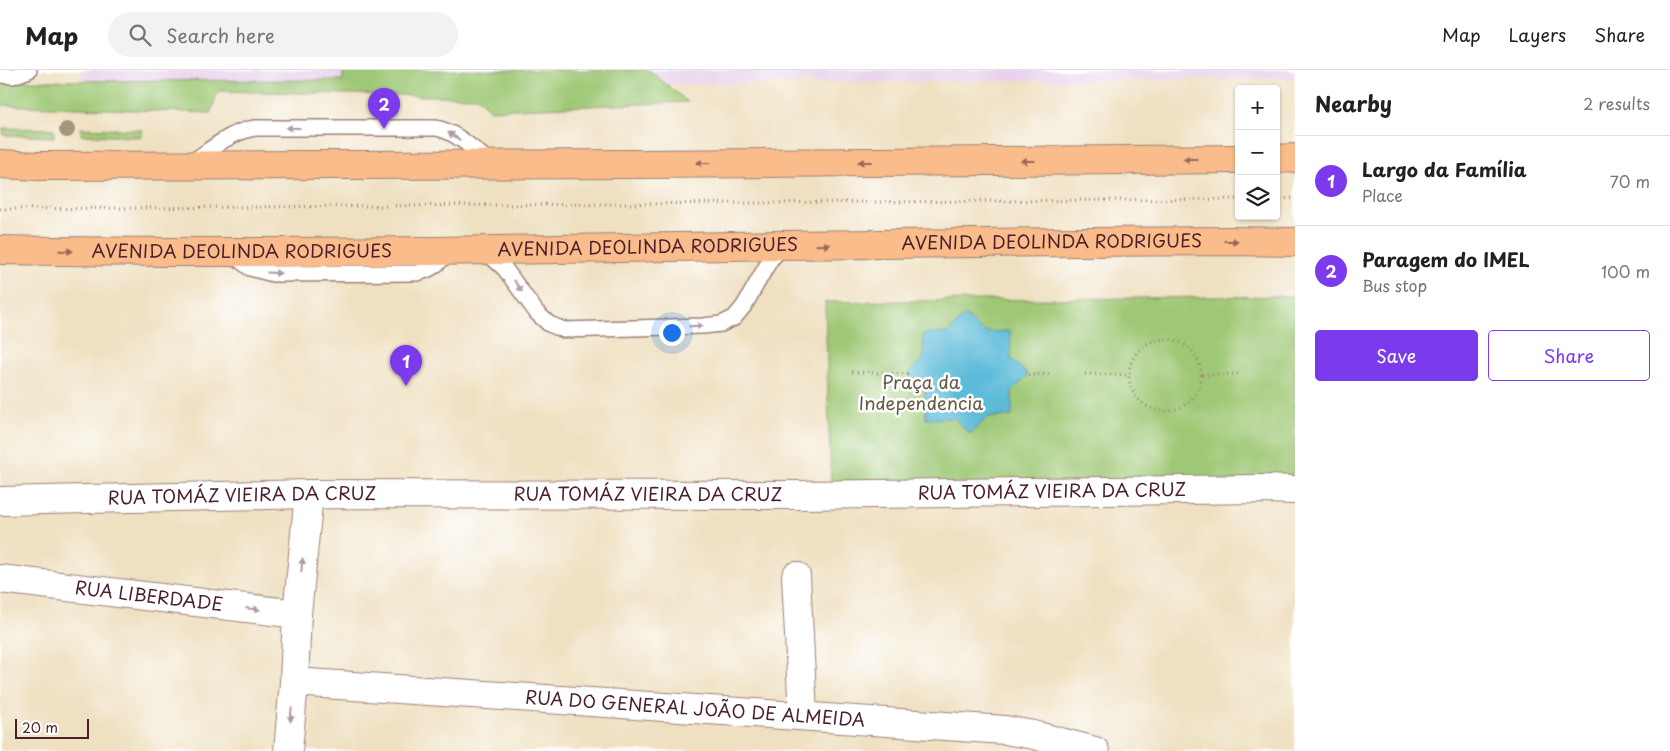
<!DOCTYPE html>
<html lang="en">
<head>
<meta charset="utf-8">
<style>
	:root { --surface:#fff; --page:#f2f2f2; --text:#202124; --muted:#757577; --line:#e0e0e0; --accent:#7c3aed }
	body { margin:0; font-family:"Playpen Sans",sans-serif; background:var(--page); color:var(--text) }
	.controls { position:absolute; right:15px; top:15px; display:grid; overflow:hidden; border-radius:5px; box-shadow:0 1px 4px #0004 }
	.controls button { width:45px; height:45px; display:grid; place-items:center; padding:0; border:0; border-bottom:1px solid var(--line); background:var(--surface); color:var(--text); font:25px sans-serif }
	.scale { position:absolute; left:15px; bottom:12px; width:74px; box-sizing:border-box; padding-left:5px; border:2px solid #4a1f2b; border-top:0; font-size:14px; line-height:18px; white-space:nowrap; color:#4a1f2b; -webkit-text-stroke:4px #fff; paint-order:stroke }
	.you { position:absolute; left:671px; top:262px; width:18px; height:18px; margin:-12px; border:4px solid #fff; border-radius:50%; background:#1a73e8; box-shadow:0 0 0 8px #1a73e833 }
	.badge { display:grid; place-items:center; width:32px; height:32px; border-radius:50%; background:var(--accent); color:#fff; font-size:16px; font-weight:700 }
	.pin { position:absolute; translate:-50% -41px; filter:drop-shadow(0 1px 2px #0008) }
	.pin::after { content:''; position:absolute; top:26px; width:18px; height:15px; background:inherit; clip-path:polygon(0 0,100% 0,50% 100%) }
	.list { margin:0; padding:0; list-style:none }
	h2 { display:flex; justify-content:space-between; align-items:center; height:65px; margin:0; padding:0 20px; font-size:21px }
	h2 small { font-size:16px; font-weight:400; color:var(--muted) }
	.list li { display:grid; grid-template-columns:32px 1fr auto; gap:15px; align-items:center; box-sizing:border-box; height:90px; padding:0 20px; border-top:1px solid var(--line) }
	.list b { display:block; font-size:19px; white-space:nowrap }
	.list p { margin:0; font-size:16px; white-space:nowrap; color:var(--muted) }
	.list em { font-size:16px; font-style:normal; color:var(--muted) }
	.actions { display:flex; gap:10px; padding:15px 20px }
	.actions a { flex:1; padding:11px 0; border:1px solid var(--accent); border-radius:5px; text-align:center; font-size:18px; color:var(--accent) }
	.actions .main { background:var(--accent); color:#fff }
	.icon { flex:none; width:28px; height:28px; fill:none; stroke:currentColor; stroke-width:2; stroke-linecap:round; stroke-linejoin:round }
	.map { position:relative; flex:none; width:1295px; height:681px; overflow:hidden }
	header { display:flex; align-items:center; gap:30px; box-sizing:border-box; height:70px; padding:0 25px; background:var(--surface); border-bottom:1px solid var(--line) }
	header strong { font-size:24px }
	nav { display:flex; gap:28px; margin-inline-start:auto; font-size:18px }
	.search { width:350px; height:45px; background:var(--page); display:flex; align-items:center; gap:12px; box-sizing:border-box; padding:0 18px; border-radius:28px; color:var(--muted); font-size:19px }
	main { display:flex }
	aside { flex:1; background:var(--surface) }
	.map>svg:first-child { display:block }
	.built { fill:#e9d2ed }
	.green { fill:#9ec875; stroke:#747450 }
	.water { fill:#5bbbd9; stroke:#526d82 }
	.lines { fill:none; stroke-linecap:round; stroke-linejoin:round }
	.lane-casing { stroke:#9c8076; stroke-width:18 }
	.street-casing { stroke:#9c8076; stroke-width:30 }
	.highway-casing { stroke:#9c8076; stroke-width:30 }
	.path { stroke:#9c8076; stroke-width:3; stroke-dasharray:1 4; stroke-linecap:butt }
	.lane { stroke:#fff; stroke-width:15 }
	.street { stroke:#fff; stroke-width:28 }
	.highway { stroke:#f9bc8a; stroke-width:28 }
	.tree { fill:#a4967d }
	.oneway { fill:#ae9aa0 }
	.oneway2 { fill:#996656 }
	.labels { text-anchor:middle; stroke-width:5; stroke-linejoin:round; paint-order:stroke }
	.street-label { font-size:18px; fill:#4a1f2b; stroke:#fff }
	.park-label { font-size:18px; fill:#675a45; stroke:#fff }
</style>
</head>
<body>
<header>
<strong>Map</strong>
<div class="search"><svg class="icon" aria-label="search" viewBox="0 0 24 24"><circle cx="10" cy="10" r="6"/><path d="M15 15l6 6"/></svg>Search here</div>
<nav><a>Map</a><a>Layers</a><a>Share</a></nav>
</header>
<main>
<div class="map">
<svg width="1295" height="681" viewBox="0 0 1295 681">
	<rect width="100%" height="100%" fill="#fff"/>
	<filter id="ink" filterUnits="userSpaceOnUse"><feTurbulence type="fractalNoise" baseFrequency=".02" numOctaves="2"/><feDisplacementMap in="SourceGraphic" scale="10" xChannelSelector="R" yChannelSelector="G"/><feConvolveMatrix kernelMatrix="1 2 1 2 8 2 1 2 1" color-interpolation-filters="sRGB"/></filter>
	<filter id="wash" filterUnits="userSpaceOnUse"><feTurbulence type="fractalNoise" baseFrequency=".0096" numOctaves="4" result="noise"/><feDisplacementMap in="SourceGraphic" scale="20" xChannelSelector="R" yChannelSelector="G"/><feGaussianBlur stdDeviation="1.12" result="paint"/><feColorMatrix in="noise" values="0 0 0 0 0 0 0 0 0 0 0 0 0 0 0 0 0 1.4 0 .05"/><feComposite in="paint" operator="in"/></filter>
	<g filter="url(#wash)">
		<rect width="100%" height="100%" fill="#efe0c1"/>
		<polygon class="built" points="82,0 1295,0 1295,8 83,20"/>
		<g class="green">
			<polygon points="343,0 649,0 688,32 490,40 477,27 218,21 211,43 0,35 0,11 343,10"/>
			<polygon points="3,58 54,59 54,67 3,65"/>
			<polygon points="81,58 143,60 142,67 81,65"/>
			<polygon points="1295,226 1295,409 831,419 825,232"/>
		</g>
		<polygon class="water" points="965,245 983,262 1010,261 1011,289 1028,305 1012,321 1012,346 988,347 970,364 954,348 926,349 925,320 908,304 924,288 923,264 948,263"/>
	</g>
	<g filter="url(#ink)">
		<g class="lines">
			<g class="lane-casing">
				<g id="lane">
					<polyline points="0,5 13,6 29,0"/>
					<path d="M191 93C211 79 230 62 255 58H436C457 62 474 80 490 92"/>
					<polyline points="485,181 505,199 537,243 549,254 564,260 703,256 721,254 734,248 744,236 770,190 784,175"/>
					<path d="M232 184 250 198 273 204 417 203C432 200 439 193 449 182"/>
				</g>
			</g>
			<g class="street-casing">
				<g id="street">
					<path id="s1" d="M0 431 309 424 800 425 1262 419 1295 420"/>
					<polyline points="796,506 803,646"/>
					<path id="s2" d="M0 509 297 544"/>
					<path id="s3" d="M294 612 1005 660 1034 665 1095 681"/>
					<polyline points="288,681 294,612 297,544 309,424"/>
				</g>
			</g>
			<g class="highway-casing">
				<g id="highway">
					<polyline points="1276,89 1295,88"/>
					<polyline points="0,94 38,96 642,94 1239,89"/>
					<path id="s4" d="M0 180C260 185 520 180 780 175 930 173 1081 172 1231 171L1295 172"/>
				</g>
			</g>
			<g class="path">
				<polyline points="1276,129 1295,128"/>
				<polyline points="0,139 1239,129"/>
				<circle cx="1165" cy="305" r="36"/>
				<polyline points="852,302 908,304"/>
				<polyline points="1085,304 1129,305"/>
				<polyline points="1028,305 1049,304"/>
				<polyline points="1202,305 1241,304"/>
			</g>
			<use href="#lane" class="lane"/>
			<use href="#street" class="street"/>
			<use href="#highway" class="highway"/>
		</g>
		<circle class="tree" cx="67" cy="60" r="8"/>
		<defs><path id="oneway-solid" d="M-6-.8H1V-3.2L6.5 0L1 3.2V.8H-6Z" transform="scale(1.25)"/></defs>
		<g class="oneway">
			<use href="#oneway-solid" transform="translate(293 58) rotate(-180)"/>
			<use href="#oneway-solid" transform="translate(454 66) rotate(-147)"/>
			<use href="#oneway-solid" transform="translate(274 203) rotate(3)"/>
			<use href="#oneway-solid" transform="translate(518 216) rotate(55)"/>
			<use href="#oneway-solid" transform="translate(696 256) rotate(-2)"/>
			<use href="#oneway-solid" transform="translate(302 495) rotate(-84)"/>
			<use href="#oneway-solid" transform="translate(253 539) rotate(7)"/>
			<use href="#oneway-solid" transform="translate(291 645) rotate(95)"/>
		</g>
		<g class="oneway2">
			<use href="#oneway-solid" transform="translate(1190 89) rotate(180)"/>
			<use href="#oneway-solid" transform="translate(1028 91) rotate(180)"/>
			<use href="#oneway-solid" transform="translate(865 92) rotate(180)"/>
			<use href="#oneway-solid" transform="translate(703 93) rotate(180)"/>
			<use href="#oneway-solid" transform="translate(1231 171)"/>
			<use href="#oneway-solid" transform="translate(823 175) rotate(-1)"/>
			<use href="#oneway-solid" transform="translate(66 181) rotate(1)"/>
		</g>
	</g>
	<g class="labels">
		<g class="street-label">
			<text dy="6" stroke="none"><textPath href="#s4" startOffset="1052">AVENIDA DEOLINDA RODRIGUES</textPath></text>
			<text dy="6" stroke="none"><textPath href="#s4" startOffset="648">AVENIDA DEOLINDA RODRIGUES</textPath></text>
			<text dy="6" stroke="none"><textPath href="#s4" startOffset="242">AVENIDA DEOLINDA RODRIGUES</textPath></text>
			<text dy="6" stroke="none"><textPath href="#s1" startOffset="1052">RUA TOMÁZ VIEIRA DA CRUZ</textPath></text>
			<text dy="6" stroke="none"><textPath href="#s1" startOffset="648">RUA TOMÁZ VIEIRA DA CRUZ</textPath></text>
			<text dy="6" stroke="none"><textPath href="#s1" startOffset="242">RUA TOMÁZ VIEIRA DA CRUZ</textPath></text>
			<text dy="6" stroke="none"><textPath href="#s2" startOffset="150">RUA LIBERDADE</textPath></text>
			<text dy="6" stroke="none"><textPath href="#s3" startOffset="402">RUA DO GENERAL JOÃO DE ALMEIDA</textPath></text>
		</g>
		<g class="park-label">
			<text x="921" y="319">Praça da<tspan x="921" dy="21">Independencia</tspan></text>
		</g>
	</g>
</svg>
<div class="controls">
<button>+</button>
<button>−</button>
<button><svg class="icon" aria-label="layers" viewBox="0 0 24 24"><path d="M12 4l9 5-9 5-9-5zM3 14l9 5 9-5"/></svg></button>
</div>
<div class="scale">20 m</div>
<div class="you"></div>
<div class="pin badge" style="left:406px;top:316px">1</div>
<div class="pin badge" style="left:384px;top:59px">2</div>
</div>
<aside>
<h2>Nearby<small>2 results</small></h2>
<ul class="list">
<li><span class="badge">1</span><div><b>Largo da Família</b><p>Place</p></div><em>70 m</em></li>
<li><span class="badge">2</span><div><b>Paragem do IMEL</b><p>Bus stop</p></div><em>100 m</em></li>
</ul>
<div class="actions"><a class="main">Save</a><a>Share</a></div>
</aside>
</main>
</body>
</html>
